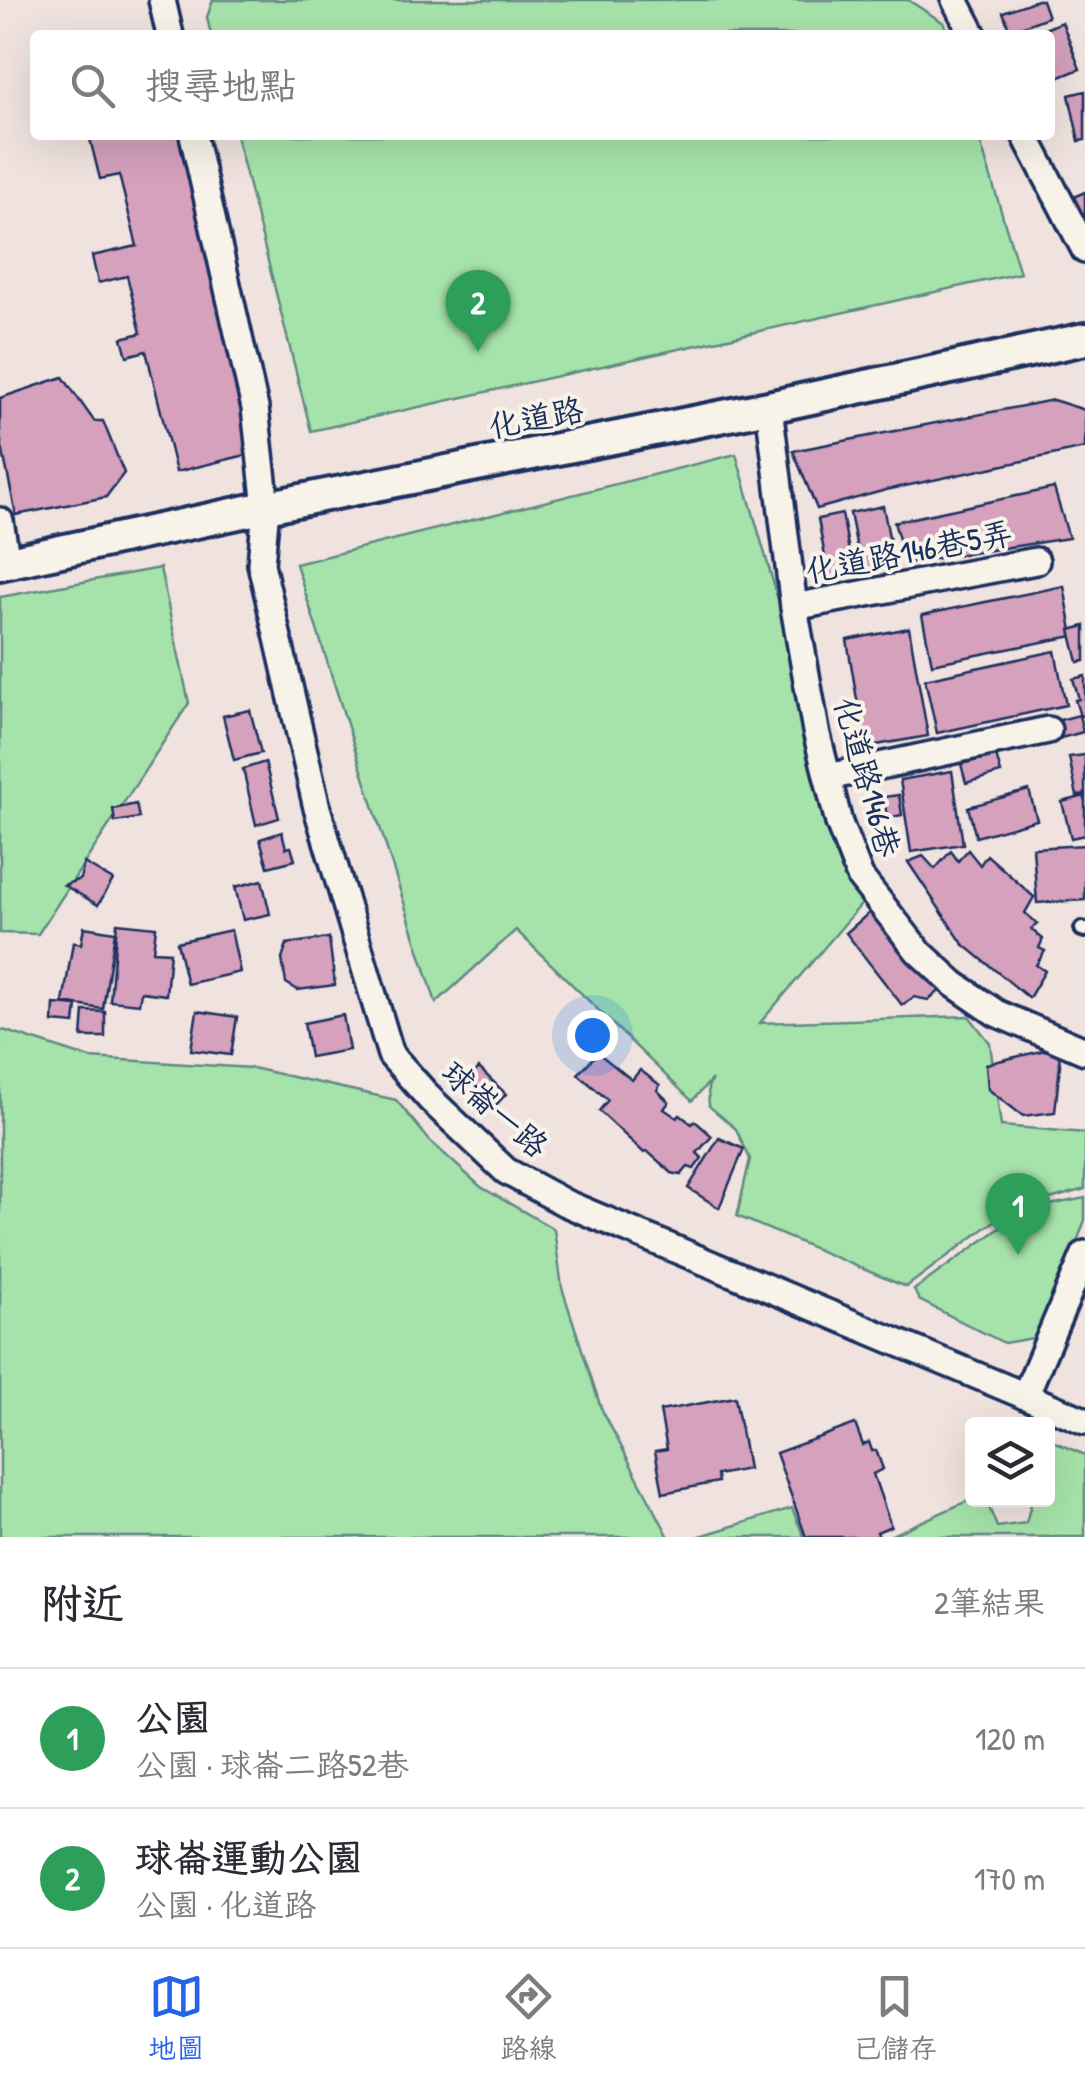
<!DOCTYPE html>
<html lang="zh-TW">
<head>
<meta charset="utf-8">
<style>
	:root { --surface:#fff; --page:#f7f7f7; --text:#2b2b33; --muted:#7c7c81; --line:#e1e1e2; --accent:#2563eb }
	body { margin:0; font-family:"Patrick Hand","LXGW WenKai TC",sans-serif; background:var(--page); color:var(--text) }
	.controls { position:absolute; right:30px; bottom:30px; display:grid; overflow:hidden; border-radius:10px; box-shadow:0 10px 40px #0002 }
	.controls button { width:90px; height:90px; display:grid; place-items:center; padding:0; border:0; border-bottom:2px solid var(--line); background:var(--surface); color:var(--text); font:50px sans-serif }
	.you { position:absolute; left:592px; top:1035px; width:35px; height:35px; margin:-25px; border:8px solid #fff; border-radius:50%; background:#1a73e8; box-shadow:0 0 0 15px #1a73e833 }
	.badge { display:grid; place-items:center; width:65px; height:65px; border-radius:50%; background:var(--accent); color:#fff; font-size:32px; font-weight:700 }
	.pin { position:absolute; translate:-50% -82px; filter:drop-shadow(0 2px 5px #0008) }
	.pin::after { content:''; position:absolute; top:52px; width:35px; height:30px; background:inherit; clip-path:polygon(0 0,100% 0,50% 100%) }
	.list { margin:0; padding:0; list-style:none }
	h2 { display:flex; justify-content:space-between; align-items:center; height:130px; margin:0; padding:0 40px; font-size:42px }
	h2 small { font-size:32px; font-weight:400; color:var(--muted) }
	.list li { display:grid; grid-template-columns:65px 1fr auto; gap:30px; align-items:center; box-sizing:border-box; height:140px; padding:0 40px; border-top:2px solid var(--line) }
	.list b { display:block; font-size:38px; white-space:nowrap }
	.list p { margin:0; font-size:32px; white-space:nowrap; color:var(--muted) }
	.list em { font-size:32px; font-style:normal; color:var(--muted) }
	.icon { flex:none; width:55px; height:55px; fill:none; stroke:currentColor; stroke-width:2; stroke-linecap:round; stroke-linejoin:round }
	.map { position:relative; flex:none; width:1085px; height:1537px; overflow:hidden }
	.search { position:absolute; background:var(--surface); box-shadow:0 10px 40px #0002; left:30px; right:30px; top:30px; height:110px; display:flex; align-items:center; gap:25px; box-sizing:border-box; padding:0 35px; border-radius:10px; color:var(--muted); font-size:38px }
	.sheet { height:410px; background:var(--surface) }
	nav { display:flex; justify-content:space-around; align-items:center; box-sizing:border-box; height:140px; border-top:2px solid var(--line); background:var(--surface); font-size:28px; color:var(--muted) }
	nav a { display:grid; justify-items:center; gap:5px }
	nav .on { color:var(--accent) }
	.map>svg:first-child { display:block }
	.green { fill:#a6e3aa; stroke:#608984; stroke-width:2.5 }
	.building { fill:#d5a1bc; stroke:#1b2f5e; stroke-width:2.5 }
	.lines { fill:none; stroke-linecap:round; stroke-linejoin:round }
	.service-casing { stroke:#1b2f5e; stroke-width:20 }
	.minor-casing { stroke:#1b2f5e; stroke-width:32 }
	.tertiary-casing { stroke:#1b2f5e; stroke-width:38 }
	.service { stroke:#f7f3e8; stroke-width:12 }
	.minor { stroke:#f7f3e8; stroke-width:25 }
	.tertiary { stroke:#f7f3e8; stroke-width:30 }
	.labels { text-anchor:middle; stroke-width:8; stroke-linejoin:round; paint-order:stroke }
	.street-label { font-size:32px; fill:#1b2f5e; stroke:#f7f3e8 }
</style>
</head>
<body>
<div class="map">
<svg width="1085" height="1537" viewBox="0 0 1085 1537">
	<rect width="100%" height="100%" fill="#f0e3df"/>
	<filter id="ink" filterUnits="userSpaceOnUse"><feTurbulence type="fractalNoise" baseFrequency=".01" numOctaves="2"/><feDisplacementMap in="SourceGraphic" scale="20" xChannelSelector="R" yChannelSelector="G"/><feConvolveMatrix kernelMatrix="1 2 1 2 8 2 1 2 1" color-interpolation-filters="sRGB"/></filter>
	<g filter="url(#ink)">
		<g class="green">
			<polygon points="213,0 908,0 944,23 947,35 211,35 207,17"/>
			<polygon points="236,135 978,135 1020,273 311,431"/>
			<polygon points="736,454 865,900 760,1023 969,1016 990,1043 1001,1126 1085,1133 1085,1189 1008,1211 906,1287 737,1216 750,1159 736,1129 709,1106 708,1087 712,1079 692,1101 516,930 436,1003 296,564"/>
			<polygon points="160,568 189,703 38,934 0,933 0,597"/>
			<polygon points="0,1029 90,1058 252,1068 396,1100 430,1141 481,1187 554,1229 562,1288 601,1408 669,1537 0,1537"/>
			<polygon points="1085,1198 1085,1220 1049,1318 1039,1337 1004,1343 919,1300 914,1290 1025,1210"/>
			<polygon points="1048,1439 1085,1455 1085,1537 887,1537 972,1499 986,1500 997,1527 1026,1523 1032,1500 1048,1500"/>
			<polygon points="792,1508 804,1537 697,1537"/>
		</g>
		<g class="building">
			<polygon points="1037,0 1042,0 1048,17 1010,31 1003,12"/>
			<polygon points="1062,22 1080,69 1050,81 1050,35 1030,35"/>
			<polygon points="1085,91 1085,140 1079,141 1069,95"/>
			<polygon points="89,135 182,135 258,452 176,472 146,351 127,356 122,338 141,333 127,276 98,283 92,256 137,246 119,175 100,179"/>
			<polygon points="1085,192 1085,246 1071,198"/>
			<polygon points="63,377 94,421 103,421 124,473 106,497 16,515 0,437 0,398"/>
			<polygon points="1053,400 1085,410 1085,448 886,490 817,509 793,451"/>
			<polygon points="1054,488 1069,538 906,563 894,522"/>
			<polygon points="883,506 895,567 862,574 850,513"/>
			<polygon points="842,514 853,573 829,578 818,519"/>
			<polygon points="1064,586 1073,636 932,664 922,615"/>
			<polygon points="1085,626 1085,661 1078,662 1070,630"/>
			<polygon points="909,628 928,736 865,747 847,640"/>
			<polygon points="1055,651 1066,705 937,733 925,679"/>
			<polygon points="1085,676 1085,715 1080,716 1075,700 1079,699 1073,679"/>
			<polygon points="250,710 261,753 234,760 223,716"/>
			<polygon points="1079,715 1083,732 1061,738 1056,721"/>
			<polygon points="996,755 1001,773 966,783 961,764"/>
			<polygon points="1085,755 1085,794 1077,796 1069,757"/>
			<polygon points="265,762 279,818 256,825 243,769"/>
			<polygon points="952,771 963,844 911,852 900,780"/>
			<polygon points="1029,790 1037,820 976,837 968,807"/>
			<polygon points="899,795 902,815 887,818 884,797"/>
			<polygon points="1085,796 1085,835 1071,838 1062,802"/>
			<polygon points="136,804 139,818 115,822 113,809"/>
			<polygon points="282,832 286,848 291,847 295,860 268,867 260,839"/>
			<polygon points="1085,845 1085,900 1037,903 1033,848"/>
			<polygon points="968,850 980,865 987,855 1034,897 1025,913 1038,924 1031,929 1043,939 1039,948 1045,951 1036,965 1045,971 1029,998 963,944 908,862 923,856 935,869 951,851 958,861"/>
			<polygon points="84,863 113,880 98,905 64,885 80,879"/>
			<polygon points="262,880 270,914 243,920 235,887"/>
			<polygon points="879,904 946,986 928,1000 914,997 902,1005 846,933"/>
			<polygon points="117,923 156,927 153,951 170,952 166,995 141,992 139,1004 110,1001"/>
			<polygon points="84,927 115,932 103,1009 63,1003 73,942 81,944"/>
			<polygon points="231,930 240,972 187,984 177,942"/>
			<polygon points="329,938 335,985 298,990 286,983 282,959 287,944"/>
			<polygon points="54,1004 77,1006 75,1024 53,1022"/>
			<polygon points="84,1011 105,1012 105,1037 82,1037"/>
			<polygon points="197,1011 237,1017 231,1055 191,1050"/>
			<polygon points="343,1015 349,1050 310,1057 304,1023"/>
			<polygon points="1058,1047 1060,1065 1055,1112 1023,1116 988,1089 986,1064"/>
			<polygon points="598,1053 632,1080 640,1070 660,1085 657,1090 669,1102 664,1109 677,1118 680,1115 692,1124 695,1121 712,1136 697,1153 702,1158 694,1169 688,1167 681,1175 672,1173 647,1151 644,1153 599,1111 608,1100 578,1074"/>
			<polygon points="479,1068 506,1094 496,1105 469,1079"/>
			<polygon points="719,1138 744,1149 719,1208 688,1188"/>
			<polygon points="735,1397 748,1469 717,1475 718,1482 663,1493 655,1451 667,1449 660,1411"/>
			<polygon points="855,1424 863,1445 869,1442 872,1451 876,1450 883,1469 873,1474 891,1526 877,1532 879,1537 806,1537 776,1453"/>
		</g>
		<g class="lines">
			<g class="service-casing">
				<polyline id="service" points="1082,929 1085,930"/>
			</g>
			<g class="minor-casing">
				<g id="minor">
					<polyline points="162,0 170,35"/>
					<polyline points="955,0 973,35"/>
					<polyline points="193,135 255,408 266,507 261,564 317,808 391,1055 431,1100 506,1171 565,1203 1085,1421"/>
					<polyline points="1025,135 1085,250"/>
					<polyline points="769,407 794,607 816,731 839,823 860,877 918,951 954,984 996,1013 1085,1051"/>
					<polyline points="0,521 7,562"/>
					<polyline points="794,607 1036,561"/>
					<polyline points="828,777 1048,730"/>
					<polyline points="1025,1396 1085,1254"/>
				</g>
			</g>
			<g class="tertiary-casing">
				<polyline id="tertiary" points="0,564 266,507 769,407 1085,339"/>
			</g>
			<use href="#service" class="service"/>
			<use href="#minor" class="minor"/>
			<use href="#tertiary" class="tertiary"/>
		</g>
	</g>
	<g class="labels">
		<g class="street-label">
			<text transform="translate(536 418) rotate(-11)" y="11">化道路</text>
			<text transform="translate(909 552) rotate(-11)" y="11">化道路146巷5弄</text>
			<text transform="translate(867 777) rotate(74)" y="11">化道路146巷</text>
			<text transform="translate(495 1109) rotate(41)" y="11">球崙一路</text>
		</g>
	</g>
</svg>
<div class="controls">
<button><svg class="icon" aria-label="layers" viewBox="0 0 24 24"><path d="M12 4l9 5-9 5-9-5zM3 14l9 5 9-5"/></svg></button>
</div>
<div class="you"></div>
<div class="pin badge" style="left:1018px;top:1255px;background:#2e9e5b">1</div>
<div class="pin badge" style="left:478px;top:352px;background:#2e9e5b">2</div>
<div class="search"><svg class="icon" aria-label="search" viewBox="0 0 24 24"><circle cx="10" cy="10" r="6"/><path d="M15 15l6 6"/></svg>搜尋地點</div>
</div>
<section class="sheet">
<h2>附近<small>2筆結果</small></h2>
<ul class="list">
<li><span class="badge" style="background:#2e9e5b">1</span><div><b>公園</b><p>公園 · 球崙二路52巷</p></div><em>120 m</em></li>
<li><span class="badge" style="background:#2e9e5b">2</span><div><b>球崙運動公園</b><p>公園 · 化道路</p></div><em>170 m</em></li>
</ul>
</section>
<nav>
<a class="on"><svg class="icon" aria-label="map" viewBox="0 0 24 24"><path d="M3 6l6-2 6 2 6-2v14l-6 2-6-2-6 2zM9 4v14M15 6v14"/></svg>地圖</a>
<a><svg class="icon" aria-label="directions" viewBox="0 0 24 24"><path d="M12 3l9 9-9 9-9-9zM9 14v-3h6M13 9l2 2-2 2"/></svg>路線</a>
<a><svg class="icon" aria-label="saved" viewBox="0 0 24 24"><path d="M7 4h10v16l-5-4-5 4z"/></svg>已儲存</a>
</nav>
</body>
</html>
